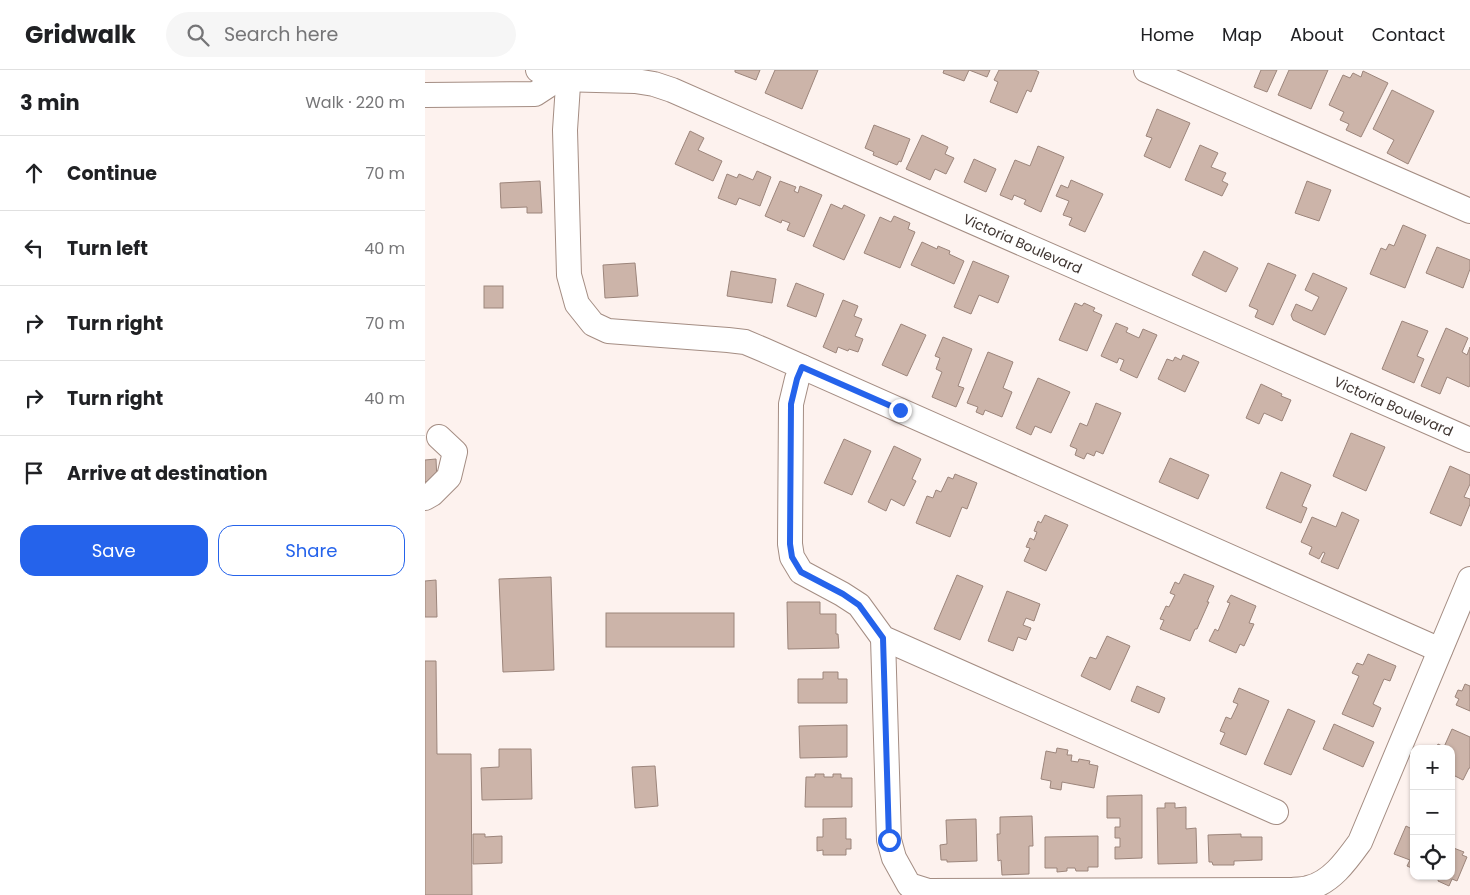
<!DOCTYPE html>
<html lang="en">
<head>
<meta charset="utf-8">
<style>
	:root { --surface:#fff; --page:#f6f6f6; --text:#202124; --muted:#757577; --line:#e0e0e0; --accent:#2563eb }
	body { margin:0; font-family:Poppins,sans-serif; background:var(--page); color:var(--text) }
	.controls { position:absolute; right:15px; bottom:15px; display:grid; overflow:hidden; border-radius:10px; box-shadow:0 1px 4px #0004 }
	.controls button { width:45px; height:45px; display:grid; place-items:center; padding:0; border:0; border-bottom:1px solid var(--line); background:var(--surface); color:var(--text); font:25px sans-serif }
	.stop { position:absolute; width:15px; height:15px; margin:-11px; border:4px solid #2563eb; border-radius:50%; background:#fff }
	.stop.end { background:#2563eb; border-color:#fff; box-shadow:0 1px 5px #0008 }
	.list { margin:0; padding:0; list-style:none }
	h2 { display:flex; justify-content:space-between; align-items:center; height:65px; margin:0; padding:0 20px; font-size:21px }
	h2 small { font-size:16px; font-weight:400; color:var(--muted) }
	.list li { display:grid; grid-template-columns:32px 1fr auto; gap:15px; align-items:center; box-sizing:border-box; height:75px; padding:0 20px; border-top:1px solid var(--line) }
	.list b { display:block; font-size:19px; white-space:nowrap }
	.list em { font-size:16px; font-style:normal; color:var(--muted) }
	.actions { display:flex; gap:10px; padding:15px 20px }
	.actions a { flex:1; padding:11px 0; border:1px solid var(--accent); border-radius:15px; text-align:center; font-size:18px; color:var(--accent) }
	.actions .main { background:var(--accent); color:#fff }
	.icon { flex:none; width:28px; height:28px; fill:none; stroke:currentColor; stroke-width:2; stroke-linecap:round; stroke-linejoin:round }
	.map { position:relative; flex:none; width:1045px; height:825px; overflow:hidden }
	header { display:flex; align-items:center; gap:30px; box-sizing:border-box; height:70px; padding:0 25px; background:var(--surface); border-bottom:1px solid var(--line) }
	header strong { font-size:24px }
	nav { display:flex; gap:28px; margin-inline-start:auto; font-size:18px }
	.search { width:350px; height:45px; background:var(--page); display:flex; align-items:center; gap:12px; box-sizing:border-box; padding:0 18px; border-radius:28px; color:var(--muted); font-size:19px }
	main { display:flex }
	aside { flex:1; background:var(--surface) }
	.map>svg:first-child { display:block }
	.building { fill:#ccb4a9; stroke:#9c857b }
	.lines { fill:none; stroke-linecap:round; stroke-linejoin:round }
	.minor-casing { stroke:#a48d83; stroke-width:26 }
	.minor { stroke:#fff; stroke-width:24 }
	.route { stroke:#2563eb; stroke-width:6 }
	.labels { text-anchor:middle; stroke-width:5; stroke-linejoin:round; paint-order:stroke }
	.street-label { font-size:14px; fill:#403632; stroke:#fdf2ee }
</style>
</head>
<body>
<header>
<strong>Gridwalk</strong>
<div class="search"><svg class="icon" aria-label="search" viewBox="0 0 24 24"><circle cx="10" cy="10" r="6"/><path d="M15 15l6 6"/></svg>Search here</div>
<nav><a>Home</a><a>Map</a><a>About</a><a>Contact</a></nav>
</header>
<main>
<aside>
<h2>3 min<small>Walk · 220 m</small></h2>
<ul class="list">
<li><svg class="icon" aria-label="ahead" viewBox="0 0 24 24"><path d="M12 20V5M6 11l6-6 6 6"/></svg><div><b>Continue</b></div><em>70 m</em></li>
<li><svg class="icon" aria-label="left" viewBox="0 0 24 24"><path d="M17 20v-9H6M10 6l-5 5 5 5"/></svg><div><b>Turn left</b></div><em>40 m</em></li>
<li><svg class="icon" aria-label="right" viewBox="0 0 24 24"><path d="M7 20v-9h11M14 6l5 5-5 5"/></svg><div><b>Turn right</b></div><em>70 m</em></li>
<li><svg class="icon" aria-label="right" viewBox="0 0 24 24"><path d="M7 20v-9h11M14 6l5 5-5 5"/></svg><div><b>Turn right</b></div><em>40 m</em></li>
<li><svg class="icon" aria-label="arrive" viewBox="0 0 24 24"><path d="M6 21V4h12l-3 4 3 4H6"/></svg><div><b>Arrive at destination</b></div></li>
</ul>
<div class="actions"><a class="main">Save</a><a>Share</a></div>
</aside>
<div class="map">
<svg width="1045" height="825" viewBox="0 0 1045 825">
	<rect width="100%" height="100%" fill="#fdf2ee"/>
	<g class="building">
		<polygon points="310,0 335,0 331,10 310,2"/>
		<polygon points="350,0 393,0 377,39 340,23"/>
		<polygon points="519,0 544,0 539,11 518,3"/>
		<polygon points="544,0 565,0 562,7"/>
		<polygon points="574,0 610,0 614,2 606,22 602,20 592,43 565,32 573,12 569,10"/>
		<polygon points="836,0 852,0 842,22 829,17"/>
		<polygon points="864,0 903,0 886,39 853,25"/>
		<polygon points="938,1 963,13 936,67 921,60 924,54 915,50 919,42 904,35 918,5 925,8 928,3 936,7"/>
		<polygon points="967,20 1009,41 983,94 962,83 969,70 948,59"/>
		<polygon points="732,39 765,53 745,98 719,86 727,68 721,66"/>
		<polygon points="449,55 485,69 476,92 474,91 472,95 448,85 449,82 440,78"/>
		<polygon points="265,61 279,68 273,80 297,91 288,111 250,94"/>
		<polygon points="497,65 523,77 520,84 529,88 521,104 510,99 505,110 481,99"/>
		<polygon points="775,75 793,83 786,97 801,103 797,111 803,114 797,126 760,110"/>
		<polygon points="613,76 639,87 616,142 599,134 601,130 589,125 587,130 575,125 590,90 605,96"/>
		<polygon points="549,89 571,99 561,122 539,112"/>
		<polygon points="332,101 346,107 335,136 314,128 311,135 293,128 302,104 312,108 314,104 328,110"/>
		<polygon points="646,110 678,124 660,162 644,155 647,148 638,145 644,131 631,126 636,115 643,118"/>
		<polygon points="115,111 117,143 102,143 102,137 76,138 75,113"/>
		<polygon points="355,111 371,117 369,121 373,123 375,116 397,125 379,167 362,160 365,153 357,150 356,153 340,146"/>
		<polygon points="882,111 906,120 894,151 870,143"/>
		<polygon points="406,134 417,139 419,135 440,145 419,190 388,176"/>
		<polygon points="469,146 485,153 483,159 490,162 475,198 439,183 455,147 466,152"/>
		<polygon points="978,155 1001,165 980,218 945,204 956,178 961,180 964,174 969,176"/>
		<polygon points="497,172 512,179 513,176 525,181 524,184 539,191 529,214 486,195"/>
		<polygon points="1012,177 1045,190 1045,199 1038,218 1001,203"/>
		<polygon points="779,181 813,198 801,222 767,205"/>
		<polygon points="548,191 584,206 573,233 554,225 546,244 529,237"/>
		<polygon points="210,193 213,226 180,228 178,195"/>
		<polygon points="843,193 871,205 848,255 830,247 833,240 824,236"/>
		<polygon points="306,201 351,209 347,233 302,226"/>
		<polygon points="888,203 922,218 900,265 868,250 866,245 871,234 887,241 894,227 880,220"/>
		<polygon points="371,213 399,224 391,247 362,236"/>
		<rect x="59" y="216" width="19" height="22"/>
		<polygon points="418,230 433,236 429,246 437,249 430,266 438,269 433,282 424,279 423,281 413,277 411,283 398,277"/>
		<polygon points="650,233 657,236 659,233 670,238 668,241 677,245 662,281 634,270"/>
		<polygon points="977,251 1003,261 992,286 999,289 989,313 957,299"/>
		<polygon points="691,253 703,258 701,262 714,268 718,259 732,265 712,308 695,300 699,290 694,288 692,293 676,286"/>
		<polygon points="476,254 501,265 482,306 457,295"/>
		<polygon points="1021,258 1043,268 1037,282 1042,285 1045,277 1045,315 1044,317 1022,307 1015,324 996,316"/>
		<polygon points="518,267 547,279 533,316 539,318 531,337 507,327 517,302 511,299 515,288 510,286"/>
		<polygon points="563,282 588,292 578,318 587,322 577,347 560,340 558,345 551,342 553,337 542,333"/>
		<polygon points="758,285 774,292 760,322 733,309 742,289 748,291 750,287 756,290"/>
		<polygon points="613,308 645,322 626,363 610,356 606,365 591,358"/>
		<polygon points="836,314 857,324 856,326 866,330 857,351 839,343 834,354 821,348"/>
		<polygon points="671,333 696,343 678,384 671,381 669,386 662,383 659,389 650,385 652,379 645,376 655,353 662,356"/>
		<polygon points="926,363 960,377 941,421 908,406"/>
		<polygon points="419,369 446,381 427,425 399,413"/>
		<polygon points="469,376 496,389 487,409 491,411 479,436 466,429 461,441 443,432"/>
		<polygon points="745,388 784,405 773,429 734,412"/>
		<polygon points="11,389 12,411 0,412 0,390"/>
		<polygon points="1025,396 1045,405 1045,414 1039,427 1045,429 1045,434 1036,456 1005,443"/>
		<polygon points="856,402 886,415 877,436 882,438 876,453 841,438"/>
		<polygon points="530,404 552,413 542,439 537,437 525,467 491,453 502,426 508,428 511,420 516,422 523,407 528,409"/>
		<polygon points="917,442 934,450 913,499 896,492 900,483 898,482 894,489 884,484 887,477 876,472 887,447 911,457"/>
		<polygon points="620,445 643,455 621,501 599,491 605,478 601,477 605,468 609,470 612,462 609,461 613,451 616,453"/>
		<polygon points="759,504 789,516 782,532 784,532 772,559 770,559 765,571 735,559 739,550 735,549 741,536 744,537 750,525 745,523 750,512 754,514"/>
		<polygon points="532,505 558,516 535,570 509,559"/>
		<polygon points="126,507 129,600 78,602 74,509"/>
		<polygon points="11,510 12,547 0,547 0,511"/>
		<polygon points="582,521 615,534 609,551 601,548 598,555 606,558 601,570 593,567 588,581 563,571"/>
		<polygon points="806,525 831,536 824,553 829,554 819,576 815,574 811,583 784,571 790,559 793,561 805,533 802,532"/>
		<polygon points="362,532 395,532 395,544 411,544 411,564 413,564 414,578 363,579"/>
		<rect x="181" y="543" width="128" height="34"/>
		<polygon points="682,566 705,576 685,620 656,606 665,587 671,589"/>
		<polygon points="943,584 971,596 965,611 959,609 948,634 956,638 948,657 917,644 934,606 927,603 932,593 938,595"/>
		<polygon points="0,591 11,591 12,684 46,684 47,825 0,825"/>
		<polygon points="398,602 413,602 413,609 422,609 422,633 373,633 373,609 398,609"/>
		<polygon points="1040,614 1045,616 1045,641 1031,635 1034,629 1030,627 1033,620 1037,621"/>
		<polygon points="712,616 740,628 734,643 706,631"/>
		<polygon points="814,618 844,631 821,685 795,674 800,663 795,661 801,647 806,649 813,634 808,632"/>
		<polygon points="863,639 890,651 866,705 839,694"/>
		<polygon points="909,654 949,672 938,697 898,679"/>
		<polygon points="422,655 422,687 375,688 374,656"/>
		<polygon points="1027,659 1045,667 1045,698 1044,698 1038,710 1026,704 1026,679 1011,679 1013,674 1019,677"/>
		<polygon points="632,678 643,680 642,685 647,685 646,691 653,692 654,689 665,691 664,694 673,696 669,718 637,712 636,720 625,718 626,711 616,709 621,681 631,683"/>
		<polygon points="74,679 106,679 107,729 57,730 56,698 74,697"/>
		<polygon points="230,696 233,736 210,738 207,697"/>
		<polygon points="390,704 399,704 399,707 408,707 408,704 416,704 416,708 427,708 427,737 380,737 381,707 390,707"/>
		<polygon points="717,725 717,788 690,789 690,777 695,777 695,768 690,768 690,757 695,757 695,748 682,748 682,726"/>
		<polygon points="740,733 750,733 750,738 761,737 761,759 771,758 772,793 733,794 732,738 740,738"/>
		<polygon points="607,746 608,776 604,776 604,804 577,805 576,790 573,791 572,764 575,764 575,747"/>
		<polygon points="421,748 421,769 426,769 426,779 421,779 421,785 398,785 398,780 392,781 392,767 398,767 398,749"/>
		<polygon points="551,749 552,791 522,792 522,790 516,790 515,775 522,774 521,750"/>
		<polygon points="981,756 989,760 989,799 982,796 985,790 969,784"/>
		<polygon points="48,764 60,764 60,767 77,766 77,793 48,794"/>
		<polygon points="816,764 816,767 837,767 837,790 809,791 809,795 788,795 787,792 784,792 783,765"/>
		<polygon points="673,766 673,797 663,797 663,801 651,801 650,798 642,798 642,801 632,802 632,798 620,798 620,767"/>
		<polygon points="1026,777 1039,782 1037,785 1042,787 1032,811 1027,809 1024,816 1013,811 1014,806 1026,806"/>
	</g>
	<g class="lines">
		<g class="minor-casing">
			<g id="minor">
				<path id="s1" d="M113 0 133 9 210 11 229 14 247 20 1045 370"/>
				<polyline points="144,0 140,60 144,205 152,234 168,254 183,261 303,270 320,272 339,280 1015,580"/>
				<polyline points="721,0 1045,141"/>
				<polyline points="0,25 110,24 133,9"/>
				<polyline points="377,297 372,309 366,334 365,474 367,487 376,502 417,524 434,535 458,568 851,742"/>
				<polyline points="0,428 7,424 24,407 30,382 14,367"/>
				<path d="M458 568 464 770 469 788 484 815 503 821 867 820C872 819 878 820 883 818 906 813 922 790 935 772L1045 509"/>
			</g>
		</g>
		<use href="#minor" class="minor"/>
	</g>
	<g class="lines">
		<polyline class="route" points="464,770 458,568 434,535 418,524 376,502 367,487 365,474 366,334 372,309 377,297 475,340"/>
	</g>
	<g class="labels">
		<g class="street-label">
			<text dy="5" stroke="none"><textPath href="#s1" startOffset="520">Victoria Boulevard</textPath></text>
			<text dy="5" stroke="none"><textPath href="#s1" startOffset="925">Victoria Boulevard</textPath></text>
		</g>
	</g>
</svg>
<div class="controls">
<button>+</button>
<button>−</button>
<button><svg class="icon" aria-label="locate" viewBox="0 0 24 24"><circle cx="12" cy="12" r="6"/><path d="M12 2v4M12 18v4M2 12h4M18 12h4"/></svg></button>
</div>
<div class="stop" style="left:464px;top:770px"></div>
<div class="stop end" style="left:475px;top:340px"></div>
</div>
</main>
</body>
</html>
